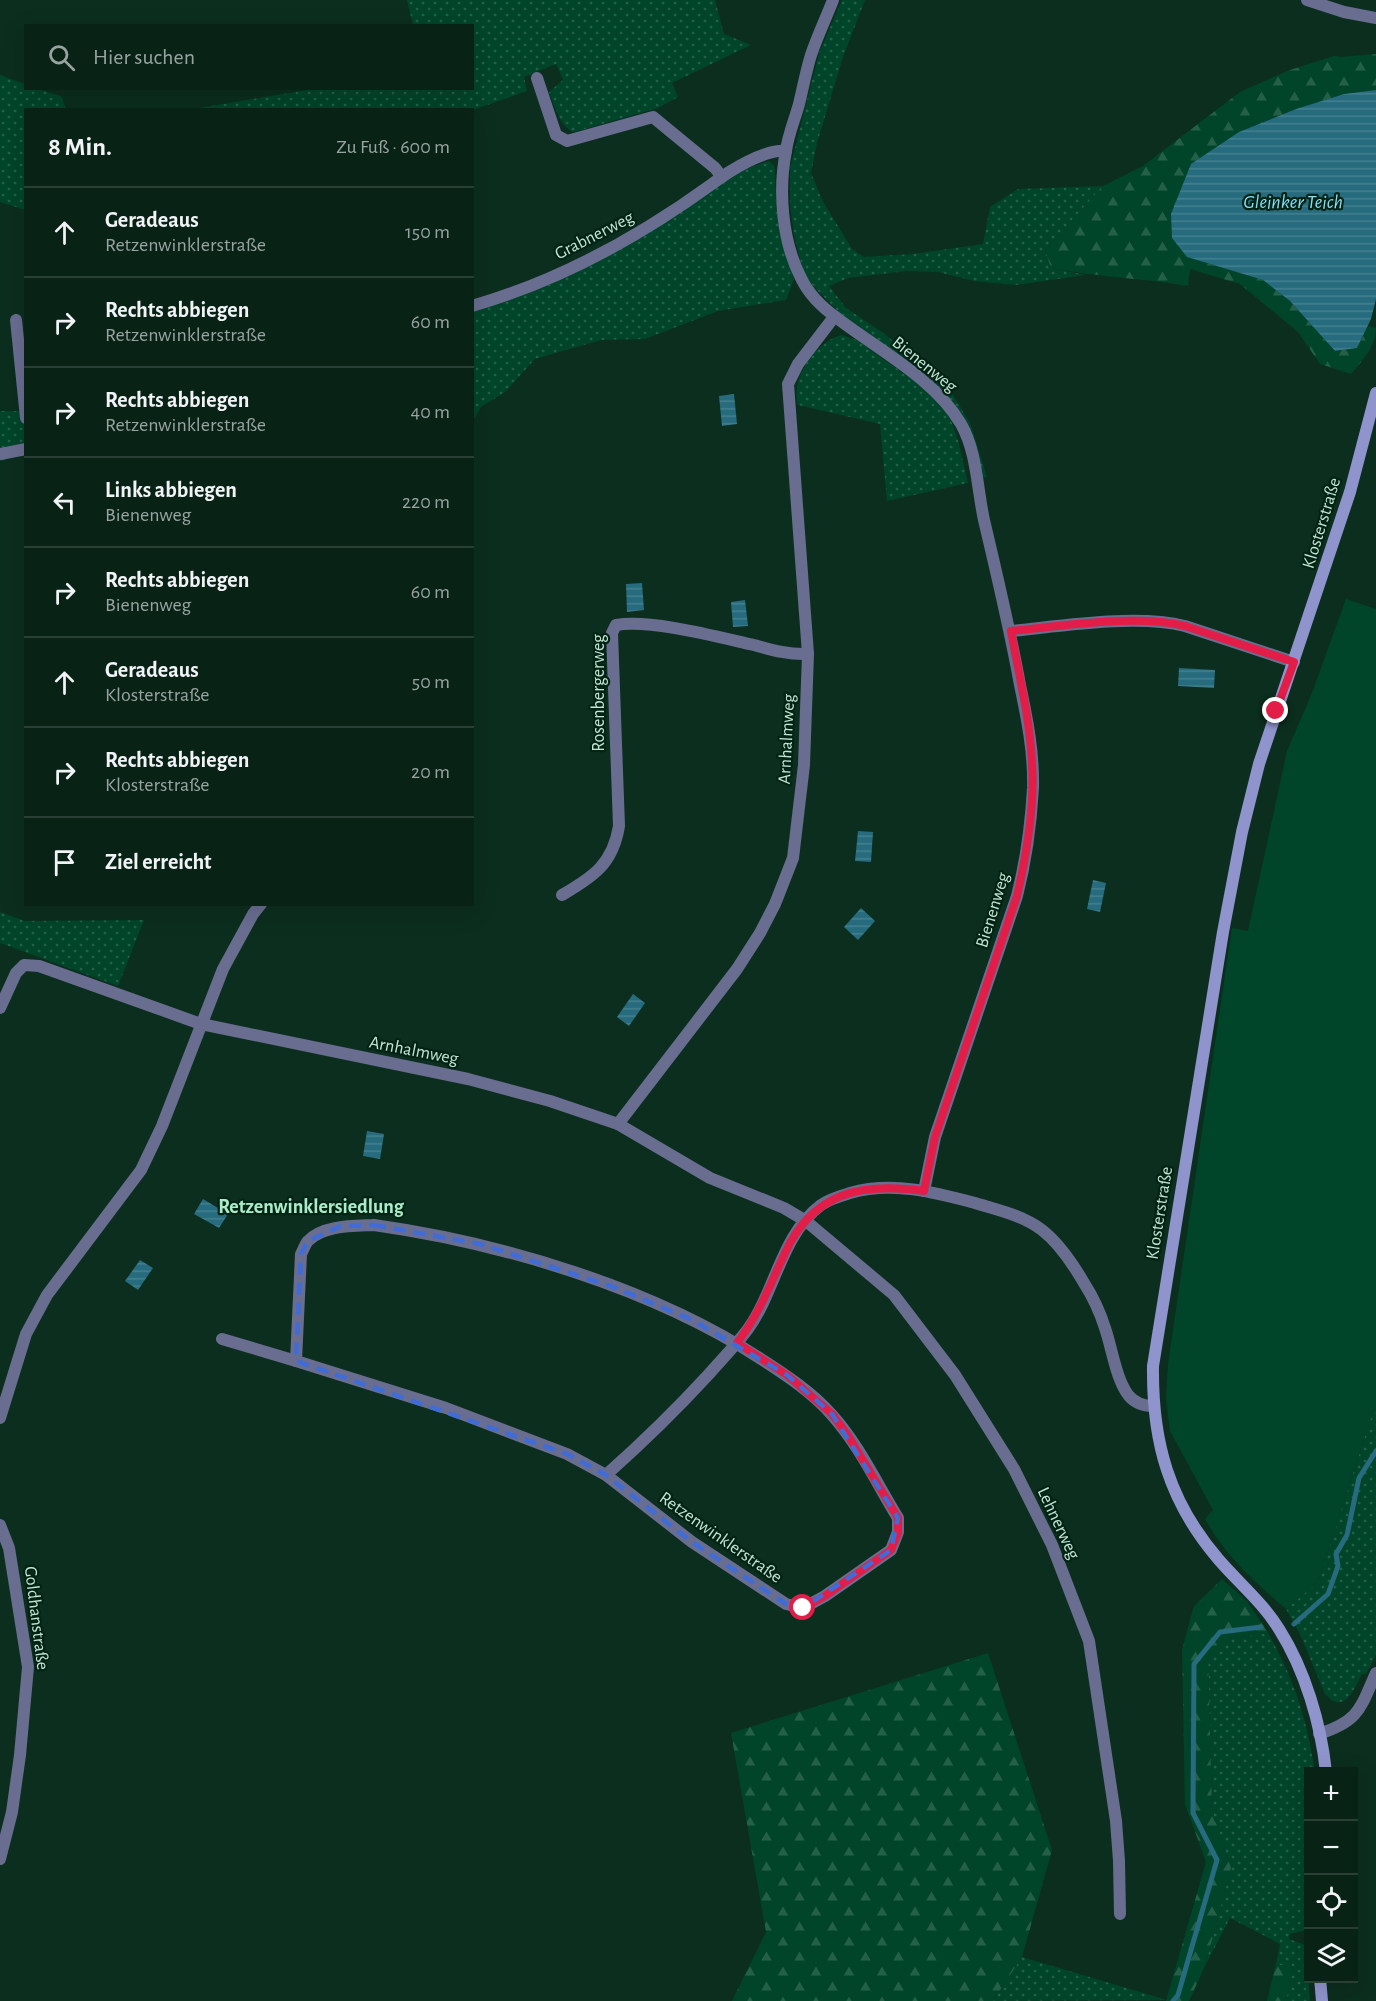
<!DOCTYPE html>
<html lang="de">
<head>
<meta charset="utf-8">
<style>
	:root { --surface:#092216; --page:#172f23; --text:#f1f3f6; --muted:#99a4a1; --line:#293f35 }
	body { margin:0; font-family:"Alegreya Sans",sans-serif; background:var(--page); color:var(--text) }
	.controls { position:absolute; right:18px; bottom:18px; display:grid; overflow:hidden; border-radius:0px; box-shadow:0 6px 24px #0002 }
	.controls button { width:54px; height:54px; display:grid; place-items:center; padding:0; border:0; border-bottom:2px solid var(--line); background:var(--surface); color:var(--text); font:30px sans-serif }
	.stop { position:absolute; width:18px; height:18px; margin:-14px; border:4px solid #e11d48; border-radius:50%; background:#fff }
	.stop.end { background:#e11d48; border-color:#fff; box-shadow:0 2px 6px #0008 }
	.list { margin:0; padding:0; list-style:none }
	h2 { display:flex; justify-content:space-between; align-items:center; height:78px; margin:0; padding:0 24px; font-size:26px }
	h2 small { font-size:20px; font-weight:400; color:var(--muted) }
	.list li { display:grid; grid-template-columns:39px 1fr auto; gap:18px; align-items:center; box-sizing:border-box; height:90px; padding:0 24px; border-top:2px solid var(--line) }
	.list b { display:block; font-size:22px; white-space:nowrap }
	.list p { margin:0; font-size:20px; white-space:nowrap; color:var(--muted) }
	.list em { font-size:20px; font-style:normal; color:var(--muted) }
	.icon { flex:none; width:33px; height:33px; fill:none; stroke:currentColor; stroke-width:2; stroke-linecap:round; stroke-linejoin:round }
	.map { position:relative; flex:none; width:1376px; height:2001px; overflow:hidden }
	.search { position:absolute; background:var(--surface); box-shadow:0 6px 24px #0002; left:24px; top:24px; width:450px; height:66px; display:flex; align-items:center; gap:15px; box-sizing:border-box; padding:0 21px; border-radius:0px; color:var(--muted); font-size:22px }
	.panel { position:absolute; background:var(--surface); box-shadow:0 6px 24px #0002; left:24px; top:108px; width:450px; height:798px; border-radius:0px }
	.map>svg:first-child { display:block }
	.grass { fill:url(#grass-dots) }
	.forest { fill:url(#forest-firs) }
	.pitch { fill:#00452a }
	.water { fill:url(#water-rules) }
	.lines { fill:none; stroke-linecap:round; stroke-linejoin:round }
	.stream { stroke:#266b7e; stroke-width:5 }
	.street { stroke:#696d90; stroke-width:12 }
	.secondary { stroke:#8f94cc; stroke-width:12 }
	.route { stroke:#e11d48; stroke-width:8 }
	.marked { fill:none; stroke:#3f6cd7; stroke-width:4.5; stroke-dasharray:12 8; stroke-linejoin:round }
	.labels { text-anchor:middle; stroke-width:4.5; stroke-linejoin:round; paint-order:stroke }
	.street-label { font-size:18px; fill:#c5e4d2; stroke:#022415 }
	.water-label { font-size:20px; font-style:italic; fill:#88defa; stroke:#022415 }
	.neighbourhood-label { font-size:20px; font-weight:bold; fill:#aaecc8; stroke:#022415 }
</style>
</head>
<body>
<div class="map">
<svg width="1376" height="2001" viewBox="0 0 1376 2001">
	<defs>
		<pattern id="grass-dots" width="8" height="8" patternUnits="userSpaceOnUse" patternTransform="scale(1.5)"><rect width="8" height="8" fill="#00452a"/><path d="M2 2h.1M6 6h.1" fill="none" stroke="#246048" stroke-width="1.8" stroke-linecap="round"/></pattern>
		<pattern id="forest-firs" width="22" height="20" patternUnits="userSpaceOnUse" patternTransform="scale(1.5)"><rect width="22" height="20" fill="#00452a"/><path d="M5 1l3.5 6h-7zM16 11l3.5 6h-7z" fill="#246048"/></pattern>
		<pattern id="water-rules" width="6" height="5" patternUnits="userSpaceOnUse" patternTransform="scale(1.5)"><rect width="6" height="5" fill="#266b7e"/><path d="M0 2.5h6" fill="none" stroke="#44808f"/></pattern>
	</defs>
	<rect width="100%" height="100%" fill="#0c2e1e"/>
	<g class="grass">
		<path d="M407 0H715L724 34 751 45 672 83 678 97 658 108 574 132C559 126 555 106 549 92L563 80 556 64 524 77 527 91 473 110H187L313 89 472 88V26L413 25Z"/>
		<polygon points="842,0 865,0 843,57 817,143 811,173 822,200 852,249 864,257 913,254 983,244 990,207 1018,189 1103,186 1045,250 1051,268 1086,275 1016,285 974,281 938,272 907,271 848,278 829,286 846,308 882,332 924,366 953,395 970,423 987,477 982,478 961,414 953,402 930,380 839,312 810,283 803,271 794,235 790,204 790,168 819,53"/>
		<polygon points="0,75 25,84 26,88 38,89 61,96 66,109 26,110 25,210 0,202"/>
		<path d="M769 161 775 167 776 205 780 232 794 279 786 300 718 311 645 339 601 340 535 359 505 392 481 407 473 420V311C535 294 589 269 644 235 682 211 726 172 769 161Z"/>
		<path d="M841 335 857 340 928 391 949 415 958 440 968 483 887 501 880 424 798 405C790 378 815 343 841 335Z"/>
		<polygon points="0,411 25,411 25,455 0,461"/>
		<polygon points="0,912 25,921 144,920 118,986 0,943"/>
		<path d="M1376 1402V1655L1366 1674H1362C1354 1689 1344 1716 1325 1694L1300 1634 1286 1609 1318 1582Z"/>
		<path d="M1268 1633C1295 1681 1306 1717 1315 1771L1308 1772V1905L1306 1927 1303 1931 1290 1934 1289 1939 1306 1945 1310 2001H1286L1293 1968 1276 1964 1280 1944 1230 1918 1205 1966 1231 1868 1212 1810 1208 1656 1228 1639Z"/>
		<polygon points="1022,1957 1167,2000 993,2001"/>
	</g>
	<g class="forest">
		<path d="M1376 54V90L1344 94 1296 109 1239 132 1187 257 1263 280 1290 301 1335 351 1357 348 1368 326 1376 328C1376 346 1363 360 1351 374L1320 364 1298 332 1240 284 1190 269 1188 286C1142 278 1096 277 1051 268L1045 250 1103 186 1143 166 1240 92 1287 71 1334 56 1341 57Z"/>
		<polygon points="1222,1579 1247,1601 1268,1633 1228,1639 1208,1657 1212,1810 1231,1868 1205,1966 1189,2001 1166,2001 1206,1862 1185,1804 1182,1650 1194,1606"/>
		<polygon points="988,1653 1052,1850 1022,1957 993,2001 732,2001 766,1932 731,1733"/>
		<polygon points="1276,1964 1293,1968 1286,2001 1267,2001"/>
	</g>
	<path class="pitch" d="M1346 599 1376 609V1402L1318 1582 1286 1609C1252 1579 1228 1559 1205 1519L1213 1510 1170 1431 1166 1399 1168 1364 1232 928 1248 931 1287 751 1312 693Z"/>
	<g class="water">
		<polygon points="1376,90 1376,299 1371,319 1357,348 1335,351 1290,301 1263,280 1187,257 1172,238 1171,214 1191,164 1239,132 1296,109 1344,94"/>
		<polygon points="734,394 737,424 722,426 719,396"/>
		<polygon points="642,583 644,610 627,612 626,584"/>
		<polygon points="745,600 748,626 733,627 731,602"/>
		<polygon points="1179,668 1215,670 1214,688 1178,686"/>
		<polygon points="858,831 873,832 871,862 855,861"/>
		<polygon points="1093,880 1106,883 1100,912 1087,909"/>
		<polygon points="861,908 875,921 858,940 844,927"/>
		<polygon points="633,994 645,1003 629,1026 617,1017"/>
		<polygon points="367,1131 384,1134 380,1159 363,1156"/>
		<polygon points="203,1199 228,1214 219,1228 194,1214"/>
		<polygon points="140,1260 153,1268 138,1290 125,1281"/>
	</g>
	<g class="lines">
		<g class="stream">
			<polyline points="1294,1624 1328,1594 1338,1566 1336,1554 1347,1535 1359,1478 1376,1451"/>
			<polyline points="1173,2001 1178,1995 1217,1860 1193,1813 1194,1664 1220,1632 1261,1627"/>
		</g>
		<g class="street">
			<path d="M833 0C826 18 817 37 811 55 806 71 803 88 799 104 795 119 788 135 786 151 778 191 782 241 801 278 808 293 823 308 837 318 877 349 935 379 961 424 977 452 977 488 984 520 997 575 1010 629 1020 685 1027 718 1034 753 1033 788 1031 824 1026 861 1017 896L935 1137 924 1191"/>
			<polyline points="1307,0 1344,12 1376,18"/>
			<polyline points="537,78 556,135 567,141 653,117 715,168 722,177"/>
			<path d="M472 306C559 281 639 237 712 184 729 171 764 149 786 151"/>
			<polyline points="16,320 26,418"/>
			<polyline points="0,454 26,449"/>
			<path d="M1011 631C1062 626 1135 614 1185 626L1294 662"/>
			<path d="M562 895C593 877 613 864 619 826L612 633 616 625C651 619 718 637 754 645 772 650 789 655 808 654"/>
			<polyline points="0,1008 16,973 24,965 39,966 201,1024 468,1079 550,1101 618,1124 710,1178 784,1208 806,1221 894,1295 955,1375 1014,1469 1052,1545 1089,1641 1116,1821 1119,1861 1120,1914"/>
			<polyline points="618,1124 737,969 760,933 775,904 793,858 804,765 808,654 788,384 798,364 834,317"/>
			<path d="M374 1225C502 1243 652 1288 761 1359 786 1375 813 1393 832 1415 859 1445 877 1484 898 1518V1532L891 1550 825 1596 803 1608 786 1604 692 1542 606 1475 567 1454 446 1408 296 1361 301 1254C303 1251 305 1244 308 1241 323 1225 354 1226 374 1225Z"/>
			<polyline points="222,1339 296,1361"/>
			<polyline points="0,1418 26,1334 47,1295 141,1170 162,1126 223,969 253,914 261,904"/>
			<path d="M606 1475C642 1443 676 1410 709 1374 722 1359 736 1345 748 1329 776 1290 781 1235 821 1205 829 1199 840 1196 850 1193 892 1181 934 1192 975 1203 998 1210 1022 1215 1042 1230 1060 1244 1073 1264 1084 1283 1093 1297 1100 1312 1105 1328 1112 1348 1116 1380 1129 1396 1136 1404 1144 1406 1153 1406"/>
			<polyline points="0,1525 9,1548 28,1667 20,1755 12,1812 0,1859"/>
			<path d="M1319 1734C1359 1721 1360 1709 1376 1673"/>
		</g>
		<g class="secondary">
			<path d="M1326 1772C1321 1724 1305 1670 1279 1629 1263 1603 1239 1583 1219 1560 1169 1502 1152 1442 1153 1366L1223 932 1242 832 1259 764 1350 492 1376 393"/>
			<polyline points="1320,1978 1322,2001"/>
		</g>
	</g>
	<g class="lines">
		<path class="route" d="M803 1608 825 1596 891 1550 898 1533V1518L849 1437 832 1414 787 1375 737 1343C759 1315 770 1285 785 1253 813 1192 862 1182 924 1191L935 1137 1017 896C1027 853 1035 807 1032 763 1030 719 1019 675 1011 631 1062 626 1135 614 1185 626L1294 662 1276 711"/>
	</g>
	<path class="marked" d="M374 1225 480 1244 616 1288 692 1320 787 1375 832 1414 898 1518 891 1550 803 1608 786 1604 692 1542 606 1475 567 1454 296 1361 301 1254 308 1241 341 1226Z"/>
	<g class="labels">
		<g class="street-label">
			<text transform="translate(594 235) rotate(-27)" y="6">Grabnerweg</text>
			<text transform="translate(925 364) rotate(39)" y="6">Bienenweg</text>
			<text transform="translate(1321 523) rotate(-73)" y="6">Klosterstraße</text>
			<text transform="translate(598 693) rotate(-90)" y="6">Rosenbergerweg</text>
			<text transform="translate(786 739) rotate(-87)" y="6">Arnhalmweg</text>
			<text transform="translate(992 910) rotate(-73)" y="6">Bienenweg</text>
			<text transform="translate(414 1050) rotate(11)" y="6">Arnhalmweg</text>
			<text transform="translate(1159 1213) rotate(-81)" y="6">Klosterstraße</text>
			<text transform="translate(1059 1523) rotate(65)" y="6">Lehnerweg</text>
			<text transform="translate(721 1537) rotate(35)" y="6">Retzenwinklerstraße</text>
			<text transform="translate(37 1618) rotate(83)" y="6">Goldhanstraße</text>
		</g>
		<g class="water-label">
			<text x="1293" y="208">Gleinker Teich</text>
		</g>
		<g class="neighbourhood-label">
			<text x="311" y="1213">Retzenwinklersiedlung</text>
		</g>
	</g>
</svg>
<div class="controls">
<button>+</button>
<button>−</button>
<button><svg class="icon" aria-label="locate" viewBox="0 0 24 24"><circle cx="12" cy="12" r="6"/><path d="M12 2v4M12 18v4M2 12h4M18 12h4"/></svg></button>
<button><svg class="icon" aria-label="layers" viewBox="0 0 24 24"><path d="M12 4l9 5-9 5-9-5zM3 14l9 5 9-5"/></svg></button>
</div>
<div class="stop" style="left:803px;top:1608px"></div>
<div class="stop end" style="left:1276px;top:711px"></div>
<div class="search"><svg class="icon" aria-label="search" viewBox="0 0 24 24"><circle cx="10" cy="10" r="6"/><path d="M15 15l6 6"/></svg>Hier suchen</div>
<section class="panel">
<h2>8 Min.<small>Zu Fuß · 600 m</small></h2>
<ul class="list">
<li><svg class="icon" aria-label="ahead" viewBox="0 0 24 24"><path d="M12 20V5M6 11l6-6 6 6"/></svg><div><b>Geradeaus</b><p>Retzenwinklerstraße</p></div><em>150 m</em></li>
<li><svg class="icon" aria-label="right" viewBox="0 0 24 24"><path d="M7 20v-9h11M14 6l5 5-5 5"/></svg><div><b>Rechts abbiegen</b><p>Retzenwinklerstraße</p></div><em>60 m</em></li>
<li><svg class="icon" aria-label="right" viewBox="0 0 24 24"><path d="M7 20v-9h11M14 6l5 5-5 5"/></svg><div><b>Rechts abbiegen</b><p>Retzenwinklerstraße</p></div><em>40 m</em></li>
<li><svg class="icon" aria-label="left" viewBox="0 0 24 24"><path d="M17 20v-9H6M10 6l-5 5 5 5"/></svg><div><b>Links abbiegen</b><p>Bienenweg</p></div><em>220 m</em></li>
<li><svg class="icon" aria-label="right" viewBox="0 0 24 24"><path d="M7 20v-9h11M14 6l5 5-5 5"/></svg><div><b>Rechts abbiegen</b><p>Bienenweg</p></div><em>60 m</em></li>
<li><svg class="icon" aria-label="ahead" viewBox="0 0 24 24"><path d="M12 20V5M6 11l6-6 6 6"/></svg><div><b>Geradeaus</b><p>Klosterstraße</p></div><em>50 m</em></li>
<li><svg class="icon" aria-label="right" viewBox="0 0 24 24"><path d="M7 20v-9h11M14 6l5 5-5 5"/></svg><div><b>Rechts abbiegen</b><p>Klosterstraße</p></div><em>20 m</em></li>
<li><svg class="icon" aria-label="arrive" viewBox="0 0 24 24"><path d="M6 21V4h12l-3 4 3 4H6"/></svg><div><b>Ziel erreicht</b></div></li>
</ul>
</section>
</div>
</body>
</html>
